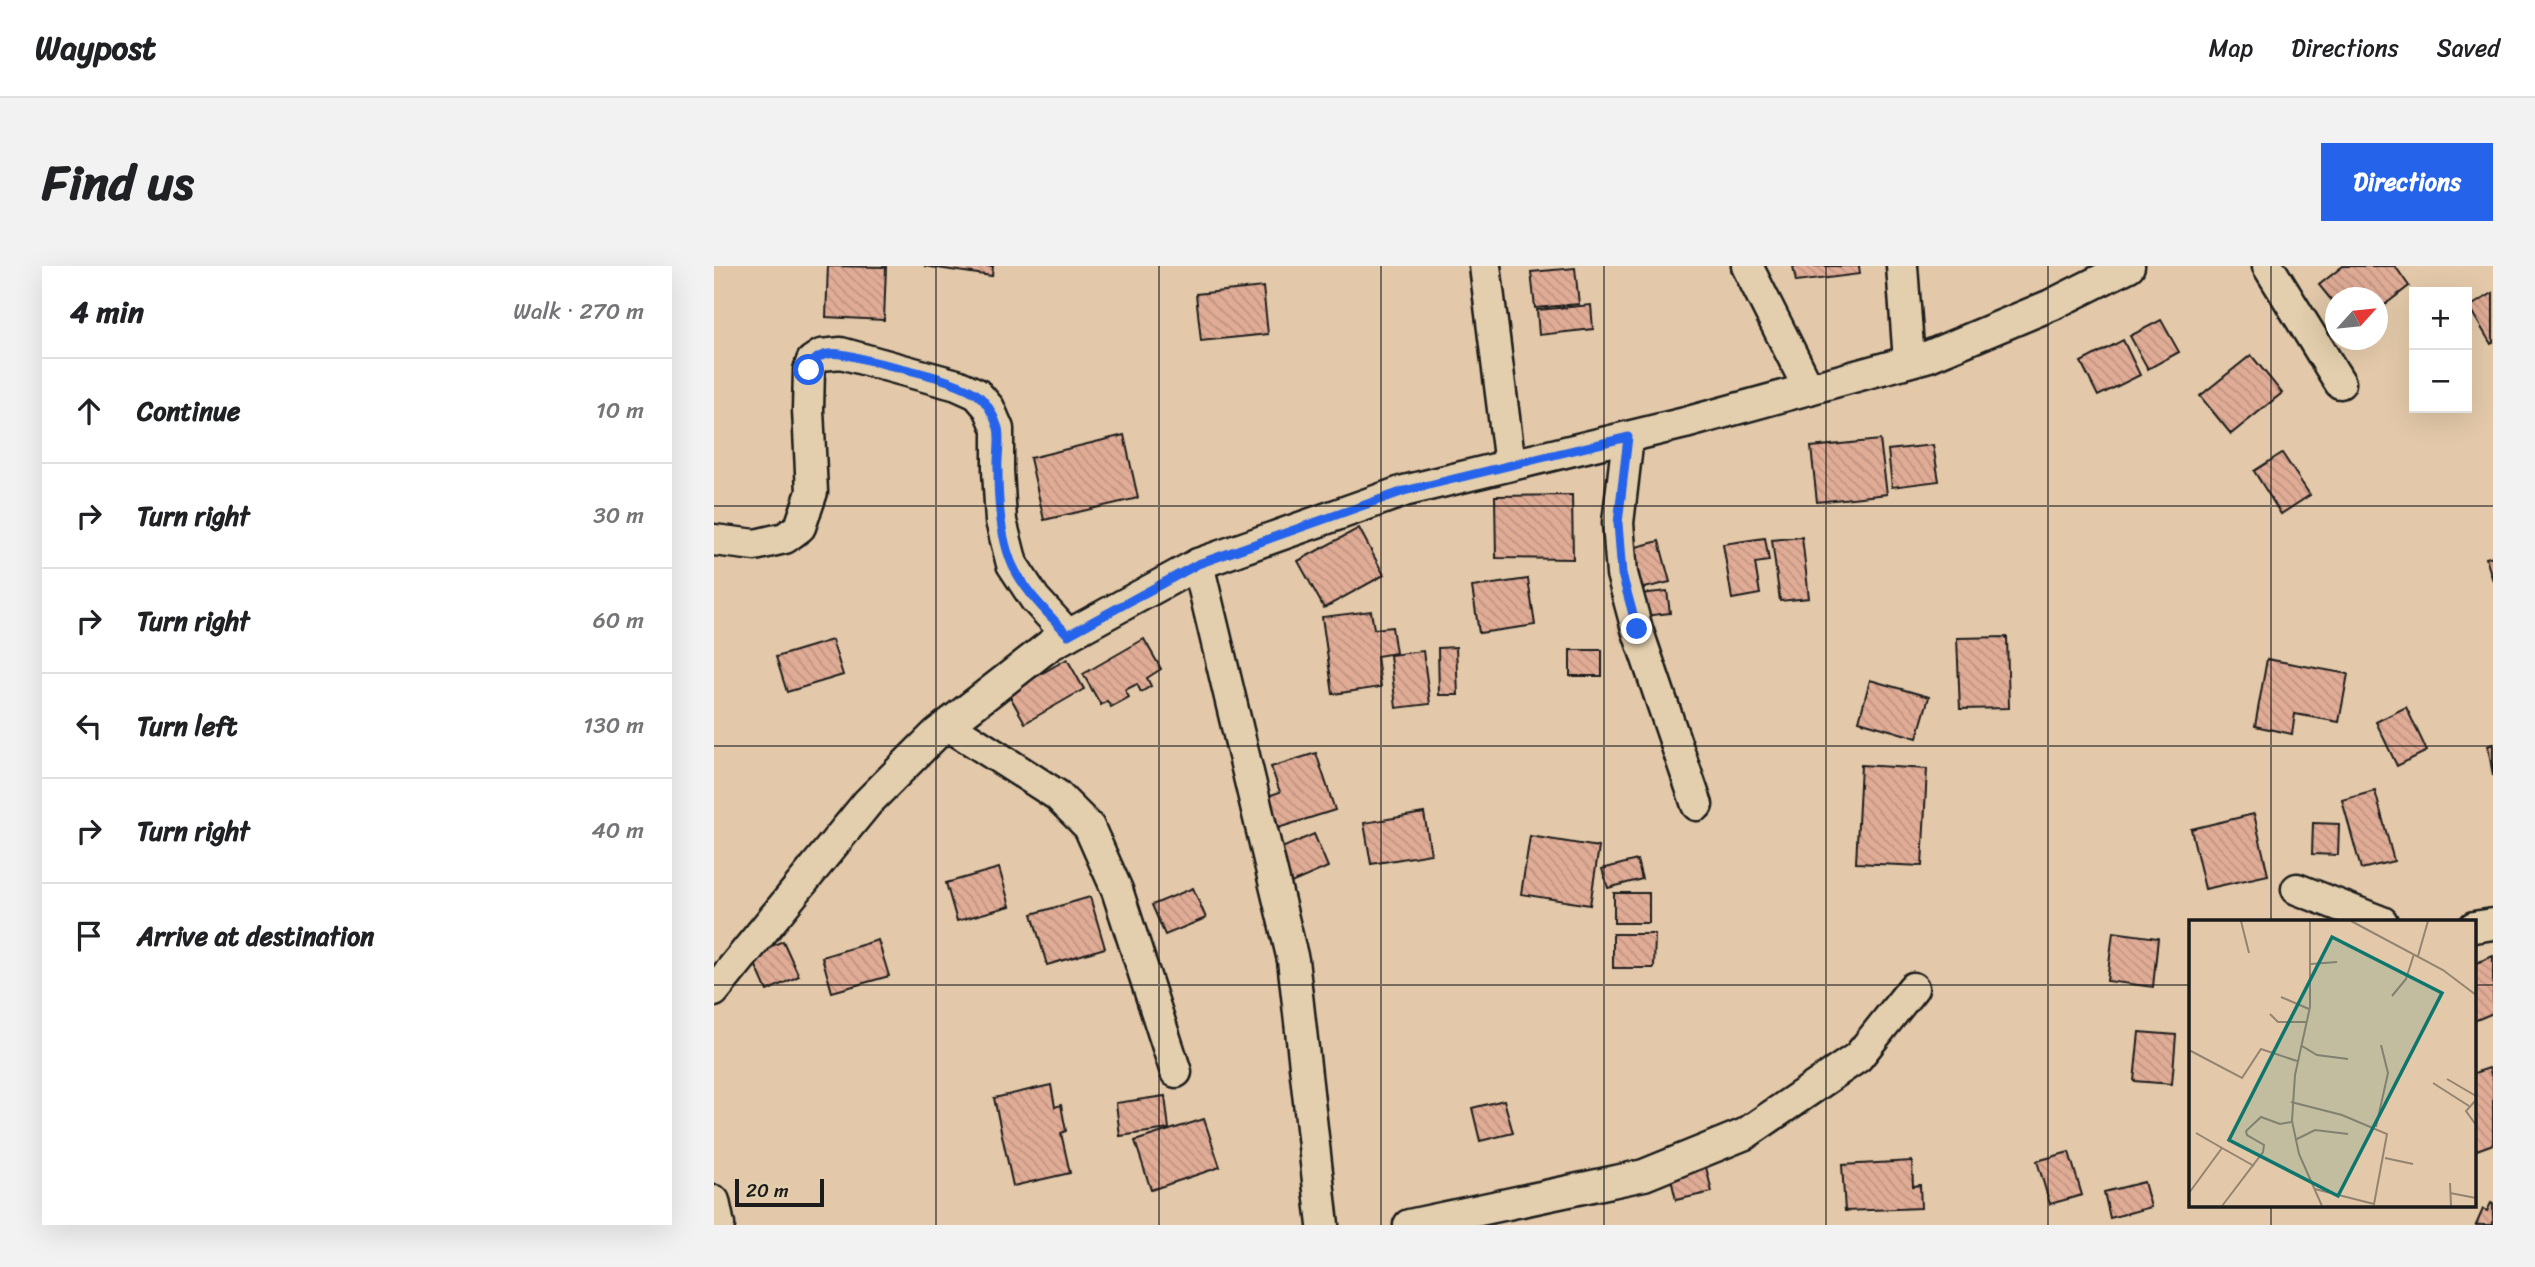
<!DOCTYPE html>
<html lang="en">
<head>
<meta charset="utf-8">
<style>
	:root { --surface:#fff; --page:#f2f2f2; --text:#202124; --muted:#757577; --line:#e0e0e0; --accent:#2563eb }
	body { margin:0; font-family:Sriracha,sans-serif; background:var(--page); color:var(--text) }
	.controls { position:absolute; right:21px; top:21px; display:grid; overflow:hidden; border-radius:0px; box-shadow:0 7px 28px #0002 }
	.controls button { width:63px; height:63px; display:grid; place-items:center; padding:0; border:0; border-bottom:2px solid var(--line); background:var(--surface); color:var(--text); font:35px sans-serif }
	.compass { position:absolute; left:1611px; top:21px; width:63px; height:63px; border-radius:50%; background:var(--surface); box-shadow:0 7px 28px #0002; rotate:63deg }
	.scale { position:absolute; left:21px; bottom:18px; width:89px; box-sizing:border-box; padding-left:7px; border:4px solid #1c1c1c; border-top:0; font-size:19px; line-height:24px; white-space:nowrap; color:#1c1c1c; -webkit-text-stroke:5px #e3cfad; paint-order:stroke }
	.stop { position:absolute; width:21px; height:21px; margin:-16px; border:5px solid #2563eb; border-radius:50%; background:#fff }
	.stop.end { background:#2563eb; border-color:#fff; box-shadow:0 2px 7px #0008 }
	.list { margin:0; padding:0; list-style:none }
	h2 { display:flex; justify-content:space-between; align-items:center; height:91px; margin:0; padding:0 28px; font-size:30px }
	h2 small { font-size:23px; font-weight:400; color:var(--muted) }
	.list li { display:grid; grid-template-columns:46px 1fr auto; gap:21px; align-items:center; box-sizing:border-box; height:105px; padding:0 28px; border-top:2px solid var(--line) }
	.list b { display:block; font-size:26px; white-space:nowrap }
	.list em { font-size:23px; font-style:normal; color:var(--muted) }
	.icon { flex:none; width:38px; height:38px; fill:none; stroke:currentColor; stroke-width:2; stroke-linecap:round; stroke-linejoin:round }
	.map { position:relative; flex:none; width:1779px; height:959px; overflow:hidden; border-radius:0px }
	header { display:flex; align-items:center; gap:42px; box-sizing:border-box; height:98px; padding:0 35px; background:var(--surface); border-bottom:2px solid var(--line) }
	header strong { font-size:33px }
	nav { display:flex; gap:38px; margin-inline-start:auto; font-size:24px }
	.intro { display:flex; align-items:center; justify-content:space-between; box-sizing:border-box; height:168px; padding:0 42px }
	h1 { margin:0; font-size:49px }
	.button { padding:18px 32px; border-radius:0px; background:var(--accent); color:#fff; font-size:24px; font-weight:700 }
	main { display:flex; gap:42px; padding:0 42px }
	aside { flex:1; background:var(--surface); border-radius:0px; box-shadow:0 7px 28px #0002 }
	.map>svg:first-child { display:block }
	.building { fill:url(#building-back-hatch); stroke:#1c1c1c; stroke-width:2 }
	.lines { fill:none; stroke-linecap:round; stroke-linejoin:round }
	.minor-casing { stroke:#1c1c1c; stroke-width:35 }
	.minor { stroke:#e3cfad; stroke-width:30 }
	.route { stroke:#2563eb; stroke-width:9 }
	.grid { fill:none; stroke:#1c1c1c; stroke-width:2; stroke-opacity:0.55 }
	.inset-road { fill:none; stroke:#938471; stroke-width:2 }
	.view { fill:#0f766e; fill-opacity:0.15; stroke:#0f766e; stroke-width:3.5 }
	.inset-edge { fill:none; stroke:#1c1c1c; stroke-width:3.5 }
</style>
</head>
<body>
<header>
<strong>Waypost</strong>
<nav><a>Map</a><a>Directions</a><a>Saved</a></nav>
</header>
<div class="intro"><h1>Find us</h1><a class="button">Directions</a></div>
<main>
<aside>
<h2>4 min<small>Walk · 270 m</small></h2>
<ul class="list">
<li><svg class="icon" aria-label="ahead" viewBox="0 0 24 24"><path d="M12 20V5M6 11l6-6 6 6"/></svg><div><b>Continue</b></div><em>10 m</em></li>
<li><svg class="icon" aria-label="right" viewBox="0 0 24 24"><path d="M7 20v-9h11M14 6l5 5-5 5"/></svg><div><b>Turn right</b></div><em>30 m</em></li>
<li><svg class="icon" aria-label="right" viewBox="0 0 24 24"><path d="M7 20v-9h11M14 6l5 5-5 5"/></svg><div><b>Turn right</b></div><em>60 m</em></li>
<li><svg class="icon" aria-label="left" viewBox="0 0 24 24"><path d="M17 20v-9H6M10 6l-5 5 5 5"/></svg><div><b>Turn left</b></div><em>130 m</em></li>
<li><svg class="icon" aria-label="right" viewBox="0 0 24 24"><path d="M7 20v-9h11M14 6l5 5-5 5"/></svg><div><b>Turn right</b></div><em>40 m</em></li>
<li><svg class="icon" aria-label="arrive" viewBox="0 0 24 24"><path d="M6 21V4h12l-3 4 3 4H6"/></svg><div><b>Arrive at destination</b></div></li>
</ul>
</aside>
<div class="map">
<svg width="1779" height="959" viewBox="0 0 1779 959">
	<defs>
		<pattern id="building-back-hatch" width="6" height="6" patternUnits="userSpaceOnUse" patternTransform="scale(1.75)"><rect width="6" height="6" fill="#e0ac96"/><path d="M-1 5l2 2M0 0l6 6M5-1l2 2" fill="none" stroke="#c09381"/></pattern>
	</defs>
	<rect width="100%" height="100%" fill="#e3c9a9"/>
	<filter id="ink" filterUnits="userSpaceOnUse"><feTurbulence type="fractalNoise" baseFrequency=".0143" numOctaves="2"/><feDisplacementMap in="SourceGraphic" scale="14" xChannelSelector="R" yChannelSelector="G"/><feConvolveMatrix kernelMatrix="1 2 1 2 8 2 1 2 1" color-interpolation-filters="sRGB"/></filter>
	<g filter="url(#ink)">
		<g class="building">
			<polygon points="114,0 172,1 170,54 112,51"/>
			<polygon points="210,0 279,0 278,10"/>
			<polygon points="1079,0 1145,0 1146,8 1082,16"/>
			<polygon points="1629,0 1681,0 1695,20 1664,44 1664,32 1622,32 1622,40 1605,19"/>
			<polygon points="861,2 865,38 821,42 817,6"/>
			<polygon points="549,21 554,68 487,75 482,28"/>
			<polygon points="1779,27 1779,77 1777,78 1755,41"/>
			<polygon points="877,39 879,63 825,69 823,44"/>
			<polygon points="1447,54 1465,86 1434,103 1416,70"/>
			<polygon points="1409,74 1426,109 1384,130 1367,96"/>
			<polygon points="1537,89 1568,127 1517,168 1486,130"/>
			<polygon points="410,169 424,232 330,254 316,192"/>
			<polygon points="1166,174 1173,228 1103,236 1097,181"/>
			<polygon points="1219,179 1225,215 1178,221 1174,184"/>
			<polygon points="1568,187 1596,229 1567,248 1540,205"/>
			<polygon points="858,229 859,293 782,292 781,230"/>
			<polygon points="645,262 670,309 610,342 584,295"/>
			<polygon points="1088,271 1095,332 1066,335 1058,274"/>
			<polygon points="1051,272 1055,295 1041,297 1046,328 1018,333 1009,278"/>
			<polygon points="945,275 956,316 922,324 911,284"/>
			<polygon points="1779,290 1779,315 1772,292"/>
			<polygon points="814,313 821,359 765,367 758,321"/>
			<polygon points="953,325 956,347 929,350 926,328"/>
			<polygon points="657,345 660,363 678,361 682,387 663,390 667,421 619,428 608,351"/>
			<polygon points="1293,371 1295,442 1246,443 1243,372"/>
			<polygon points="430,373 447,403 433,412 437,420 427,426 423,418 411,424 415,431 397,441 393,435 387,439 369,408"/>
			<polygon points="118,374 129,409 73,426 62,391"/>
			<polygon points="742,381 744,429 725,429 724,382"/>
			<rect x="856" y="384" width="32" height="26"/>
			<polygon points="709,385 716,438 682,442 676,389"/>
			<polygon points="353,393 370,423 311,457 294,427"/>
			<polygon points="1553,393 1634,408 1625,456 1581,448 1578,468 1541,460"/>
			<polygon points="1156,414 1215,431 1203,472 1145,455"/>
			<polygon points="1692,441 1713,485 1683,500 1662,456"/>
			<polygon points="1779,478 1779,510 1774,480"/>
			<polygon points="602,487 621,544 564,562 554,530 566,526 557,501"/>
			<polygon points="1147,499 1213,503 1208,600 1142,597"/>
			<polygon points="1661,525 1680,595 1647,603 1628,534"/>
			<polygon points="710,547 717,588 657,598 650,557"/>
			<polygon points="1540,548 1554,609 1491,623 1477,563"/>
			<polygon points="1599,557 1625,558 1624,589 1598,588"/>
			<polygon points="600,568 614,601 561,624 547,591"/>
			<polygon points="816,570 885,581 876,639 807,628"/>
			<polygon points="923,594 928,613 894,622 888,603"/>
			<polygon points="285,602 296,640 243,655 232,617"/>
			<polygon points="479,622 492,652 451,669 438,639"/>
			<rect x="900" y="627" width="35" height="30"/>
			<polygon points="376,631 391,682 333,699 318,648"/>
			<polygon points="1399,666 1444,672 1439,721 1393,715"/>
			<polygon points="899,668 941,668 940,702 899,702"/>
			<polygon points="164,674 175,710 118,726 108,691"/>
			<polygon points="69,675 85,710 53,725 37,689"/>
			<polygon points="1779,690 1779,747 1760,755 1760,698"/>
			<polygon points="1425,766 1462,769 1458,818 1420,815"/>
			<polygon points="1775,802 1779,815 1779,878 1760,885 1760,807"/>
			<polygon points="337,819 341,841 347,839 352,865 347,867 356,907 299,920 280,832"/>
			<polygon points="451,830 455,863 406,870 402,837"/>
			<polygon points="790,834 799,867 766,875 758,842"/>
			<polygon points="490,853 506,901 437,924 421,875"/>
			<polygon points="987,880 998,926 962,934 951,888"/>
			<polygon points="1355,886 1368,929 1336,938 1323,895"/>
			<polygon points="1198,895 1199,920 1206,919 1207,942 1131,945 1128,899"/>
			<polygon points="1430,916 1437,941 1396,952 1390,926"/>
			<polygon points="1777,937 1779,938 1779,959 1762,959 1769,943 1773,945"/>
		</g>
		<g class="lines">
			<g class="minor-casing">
				<g id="minor">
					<polyline points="771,0 796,199"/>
					<polyline points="1033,0 1095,123"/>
					<polyline points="1188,0 1195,95"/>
					<polyline points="1554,0 1626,117"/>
					<polyline points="914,171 904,257 908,308 923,363 983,539"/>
					<polyline points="0,274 41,279 71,272 86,261 98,226 94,144 95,104 98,95 107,89 127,87 243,119 263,128 275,142 284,163 284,204 287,255 298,298 321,333 354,369"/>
					<polyline points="484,298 579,694 609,959"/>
					<polyline points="234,459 343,529 375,561 403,624 462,806"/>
					<polyline points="1583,623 1668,656"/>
					<polyline points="1760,661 1779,658"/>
					<polyline points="0,725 154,536 222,468 336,379 484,298 690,225 971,157 1215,90 1337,39 1415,0"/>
					<polyline points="0,935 5,959"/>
					<polyline points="695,959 930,909 1031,868 1144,791 1199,722"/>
				</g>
			</g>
			<use href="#minor" class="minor"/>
		</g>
	</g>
	<g class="lines" filter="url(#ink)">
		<path class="route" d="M95 104C103 80 130 88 149 93 180 101 235 111 261 127 272 134 280 149 284 162 287 174 283 191 284 204 284 234 286 270 298 298 310 325 334 347 354 369L484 298 690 225 914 171 904 257 908 308 923 363"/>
	</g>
	<path class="grid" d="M222 0V959M445 0V959M667 0V959M890 0V959M1112 0V959M1334 0V959M1557 0V656M0 240H1779M0 480H1779M0 719H1476M1760 719H1779M1557 940V959"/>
	<g transform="translate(1475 654)">
		<rect width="287" height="287" fill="#e3c9a9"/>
		<path class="inset-road" d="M52 1 60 33M121 1V87L106 155 103 201 110 234 133 286M162 1 254 50 287 75M229 36 239 1M122 44 148 42M203 76 217 59 225 34M92 77 120 89M81 94 89 102H117M113 126 128 135 159 139M0 130 53 158 72 129 108 141M258 159 287 176M244 163 280 186M287 180 277 191 287 205M102 182 153 195 198 214 185 284 126 269M187 207 199 153 192 125M7 213 33 228M106 220 126 210 159 214M196 238 224 244M261 263 262 286M0 273 33 228 65 246M261 273 287 278M33 286 74 232 75 225 58 215 57 211 72 197 91 204 102 202"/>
		<path class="view" d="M143 17 253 73 149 276 40 220Z"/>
		<rect width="287" height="287" class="inset-edge"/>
	</g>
</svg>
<div class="controls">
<button>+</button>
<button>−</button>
</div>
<svg class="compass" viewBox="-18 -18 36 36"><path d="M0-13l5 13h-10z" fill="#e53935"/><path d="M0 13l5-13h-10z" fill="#757577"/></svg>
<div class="scale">20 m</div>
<div class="stop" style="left:95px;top:104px"></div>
<div class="stop end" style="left:923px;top:363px"></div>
</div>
</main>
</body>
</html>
